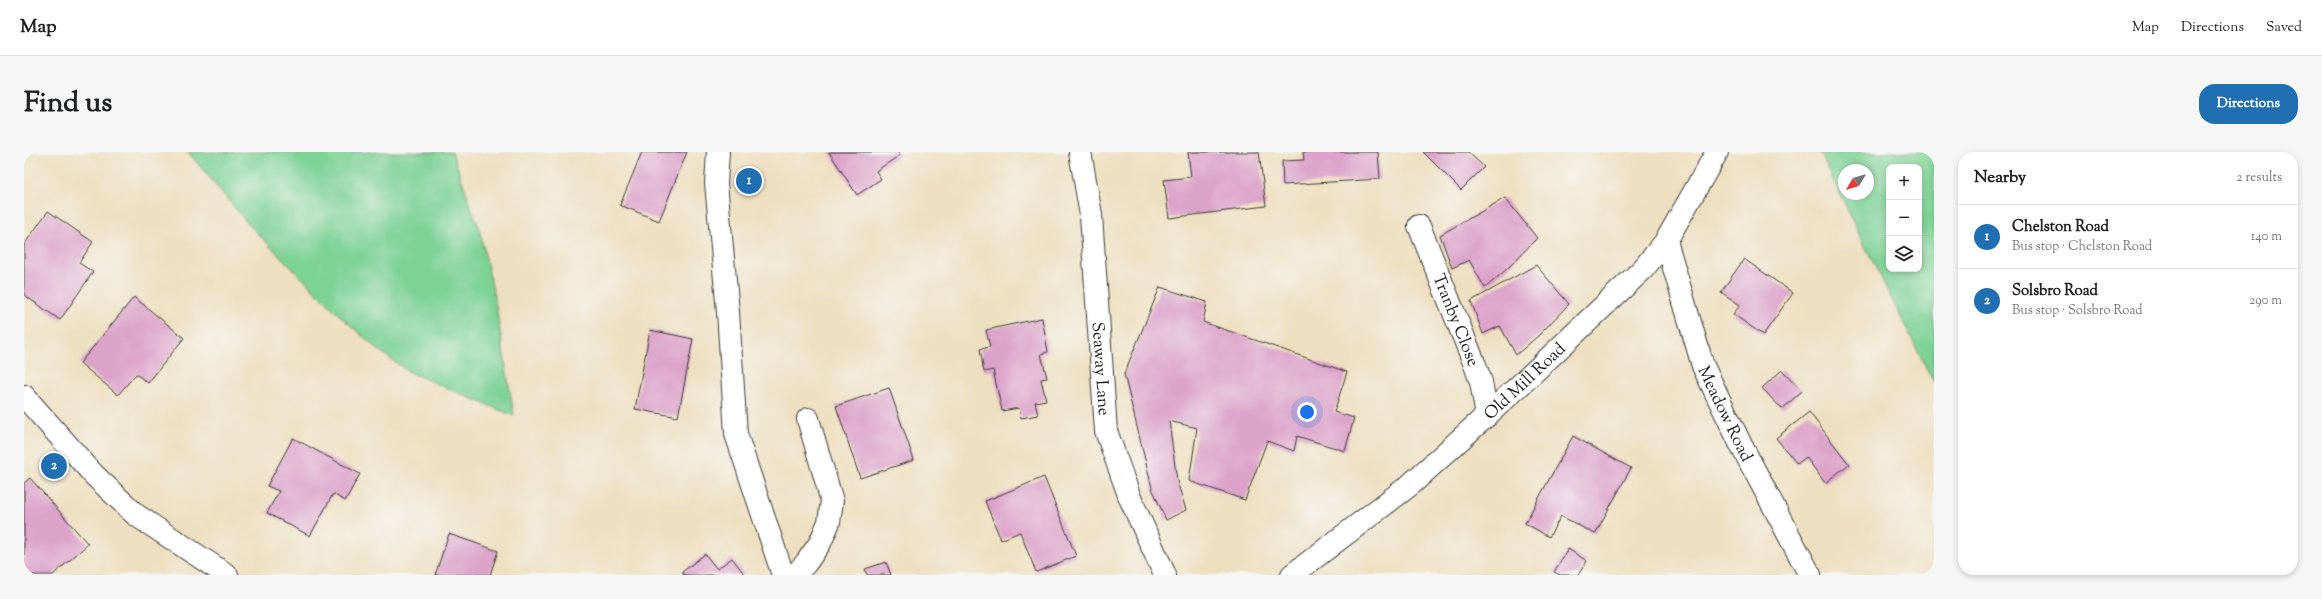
<!DOCTYPE html>
<html lang="en">
<head>
<meta charset="utf-8">
<style>
	:root { --surface:#fff; --page:#f6f6f6; --text:#202124; --muted:#757577; --line:#e0e0e0; --accent:#1f6fb2 }
	body { margin:0; font-family:"Sorts Mill Goudy",serif; background:var(--page); color:var(--text) }
	.controls { position:absolute; right:12px; top:12px; display:grid; overflow:hidden; border-radius:8px; box-shadow:0 2px 6px #0003 }
	.controls button { width:36px; height:36px; display:grid; place-items:center; padding:0; border:0; border-bottom:1px solid var(--line); background:var(--surface); color:var(--text); font:20px sans-serif }
	.compass { position:absolute; left:1814px; top:12px; width:36px; height:36px; border-radius:50%; background:var(--surface); box-shadow:0 2px 6px #0003; rotate:232deg }
	.you { position:absolute; left:1283px; top:260px; width:14px; height:14px; margin:-10px; border:3px solid #fff; border-radius:50%; background:#1a73e8; box-shadow:0 0 0 6px #1a73e833 }
	.badge { display:grid; place-items:center; width:26px; height:26px; border-radius:50%; background:var(--accent); color:#fff; font-size:13px; font-weight:700 }
	.pin { position:absolute; translate:-50% -50%; border:2px solid #fff; box-shadow:0 1px 4px #0006 }
	.list { margin:0; padding:0; list-style:none }
	h2 { display:flex; justify-content:space-between; align-items:center; height:52px; margin:0; padding:0 16px; font-size:17px }
	h2 small { font-size:13px; font-weight:400; color:var(--muted) }
	.list li { display:grid; grid-template-columns:26px 1fr auto; gap:12px; align-items:center; box-sizing:border-box; height:64px; padding:0 16px; border-top:1px solid var(--line) }
	.list b { display:block; font-size:15px; white-space:nowrap }
	.list p { margin:0; font-size:13px; white-space:nowrap; color:var(--muted) }
	.list em { font-size:13px; font-style:normal; color:var(--muted) }
	.icon { flex:none; width:22px; height:22px; fill:none; stroke:currentColor; stroke-width:2; stroke-linecap:round; stroke-linejoin:round }
	.map { position:relative; flex:none; width:1910px; height:423px; overflow:hidden; border-radius:16px }
	header { display:flex; align-items:center; gap:24px; box-sizing:border-box; height:56px; padding:0 20px; background:var(--surface); border-bottom:1px solid var(--line) }
	header strong { font-size:19px }
	nav { display:flex; gap:22px; margin-inline-start:auto; font-size:14px }
	.intro { display:flex; align-items:center; justify-content:space-between; box-sizing:border-box; height:96px; padding:0 24px }
	h1 { margin:0; font-size:28px }
	.button { padding:10px 18px; border-radius:16px; background:var(--accent); color:#fff; font-size:14px; font-weight:700 }
	main { display:flex; gap:24px; padding:0 24px }
	aside { flex:1; background:var(--surface); border-radius:16px; box-shadow:0 2px 6px #0003 }
	.map>svg:first-child { display:block }
	.green { fill:#7cd194; stroke:#4c7658; fill-rule:evenodd }
	.building { fill:#dca3ca }
	.lines { fill:none; stroke-linecap:round; stroke-linejoin:round }
	.minor-casing { stroke:#3c3935; stroke-width:24 }
	.minor { stroke:#fff; stroke-width:22 }
	.labels { text-anchor:middle; stroke-width:4; stroke-linejoin:round; paint-order:stroke }
	.street-label { font-size:17px; fill:#1c1c1c; stroke:#f6f6f2 }
</style>
</head>
<body>
<header>
<strong>Map</strong>
<nav><a>Map</a><a>Directions</a><a>Saved</a></nav>
</header>
<div class="intro"><h1>Find us</h1><a class="button">Directions</a></div>
<main>
<div class="map">
<svg width="1910" height="423" viewBox="0 0 1910 423">
	<rect width="100%" height="100%" fill="#f6f6f2"/>
	<filter id="ink" filterUnits="userSpaceOnUse"><feTurbulence type="fractalNoise" baseFrequency=".025" numOctaves="2"/><feDisplacementMap in="SourceGraphic" scale="8" xChannelSelector="R" yChannelSelector="G"/><feConvolveMatrix kernelMatrix="1 2 1 2 8 2 1 2 1" color-interpolation-filters="sRGB"/></filter>
	<filter id="wash" filterUnits="userSpaceOnUse"><feTurbulence type="fractalNoise" baseFrequency=".012" numOctaves="4" result="noise"/><feDisplacementMap in="SourceGraphic" scale="16" xChannelSelector="R" yChannelSelector="G"/><feGaussianBlur stdDeviation="0.9" result="paint"/><feColorMatrix in="noise" values="0 0 0 0 0 0 0 0 0 0 0 0 0 0 0 0 0 1.4 0 .05"/><feComposite in="paint" operator="in"/></filter>
	<g filter="url(#wash)">
		<rect width="100%" height="100%" fill="#eedfc0"/>
		<g class="green">
			<polygon points="164,0 428,0 456,80 471,148 490,264 385,220 352,196 315,163 227,75"/>
			<path d="M1796 0H1910V231L1840 92ZM1865 15H1895V117H1865ZM1820 18H1844V42H1820Z"/>
		</g>
		<g id="blocks">
			<g class="building">
				<polygon points="618,0 663,0 635,69 596,53"/>
				<polygon points="805,0 874,0 876,3 852,19 857,27 833,43"/>
				<polygon points="1164,0 1235,0 1242,54 1145,66 1140,28 1167,25"/>
				<polygon points="1279,0 1354,0 1356,27 1259,33 1258,9 1280,8"/>
				<polygon points="1399,0 1444,0 1460,15 1437,38"/>
				<polygon points="1481,46 1513,86 1484,116 1461,136 1445,108 1428,116 1416,83"/>
				<polygon points="24,59 69,90 55,111 69,120 36,168 0,143 0,93"/>
				<polygon points="1720,107 1769,141 1739,183 1709,162 1716,153 1697,140"/>
				<polygon points="1512,113 1545,152 1515,183 1492,203 1476,174 1459,182 1447,149"/>
				<polygon points="1136,135 1183,150 1179,170 1323,220 1310,260 1330,266 1321,299 1273,284 1270,299 1243,289 1221,348 1165,329 1173,276 1145,269 1153,329 1162,358 1142,368 1128,336 1100,222"/>
				<polygon points="110,145 160,186 124,231 112,222 94,243 56,211"/>
				<polygon points="1018,166 1024,200 1017,202 1023,226 1017,227 1022,248 1011,250 1014,263 997,266 995,256 978,259 969,218 960,220 956,197 966,195 962,178"/>
				<polygon points="626,178 669,187 654,265 611,257"/>
				<polygon points="1758,218 1778,239 1758,257 1738,236"/>
				<polygon points="865,236 890,308 836,326 812,254"/>
				<polygon points="1785,260 1825,312 1801,331 1782,305 1773,312 1752,286"/>
				<polygon points="1549,284 1607,316 1571,382 1537,364 1525,385 1501,371"/>
				<polygon points="269,286 336,322 321,349 309,342 286,384 243,361 255,339 243,334"/>
				<polygon points="1020,325 1052,404 1012,420 996,380 977,388 961,349"/>
				<polygon points="6,326 64,392 29,423 0,423 0,331"/>
				<polygon points="425,382 474,399 466,423 411,423"/>
				<polygon points="1544,397 1563,409 1554,423 1536,423 1530,420"/>
				<polygon points="681,402 693,417 708,406 721,423 660,423 658,420"/>
				<polygon points="862,410 867,423 843,423 841,417"/>
			</g>
		</g>
	</g>
	<g filter="url(#ink)">
		<use href="#blocks" fill-opacity="0" stroke="#3c3935" stroke-width="1"/>
		<g class="lines">
			<g class="minor-casing">
				<g id="minor">
					<polyline points="694,0 692,31 704,160 712,282 759,423"/>
					<path id="s1" d="M1056 0 1067 63 1082 279 1106 346 1141 423"/>
					<path id="s2" d="M1395 74 1451 213 1457 230 1463 264"/>
					<path id="s3" d="M1642 89 1679 214 1717 293 1786 423"/>
					<polyline points="0,244 70,323 112,363 203,423"/>
					<polyline points="771,423 782,411 796,391 805,370 808,349 784,267"/>
					<path id="s4" d="M1268 423 1386 333 1494 235 1619 117 1642 89 1693 0"/>
				</g>
			</g>
			<use href="#minor" class="minor"/>
		</g>
	</g>
	<g class="labels">
		<g class="street-label">
			<text dy="6" stroke="none"><textPath href="#s2" startOffset="101">Tranby Close</textPath></text>
			<text dy="6" stroke="none"><textPath href="#s1" startOffset="218">Seaway Lane</textPath></text>
			<text dy="6" stroke="none"><textPath href="#s4" startOffset="303">Old Mill Road</textPath></text>
			<text dy="6" stroke="none"><textPath href="#s3" startOffset="183">Meadow Road</textPath></text>
		</g>
	</g>
</svg>
<div class="controls">
<button>+</button>
<button>−</button>
<button><svg class="icon" aria-label="layers" viewBox="0 0 24 24"><path d="M12 4l9 5-9 5-9-5zM3 14l9 5 9-5"/></svg></button>
</div>
<svg class="compass" viewBox="-18 -18 36 36"><path d="M0-13l5 13h-10z" fill="#e53935"/><path d="M0 13l5-13h-10z" fill="#757577"/></svg>
<div class="you"></div>
<div class="pin badge" style="left:725px;top:29px">1</div>
<div class="pin badge" style="left:30px;top:314px">2</div>
</div>
<aside>
<h2>Nearby<small>2 results</small></h2>
<ul class="list">
<li><span class="badge">1</span><div><b>Chelston Road</b><p>Bus stop · Chelston Road</p></div><em>140 m</em></li>
<li><span class="badge">2</span><div><b>Solsbro Road</b><p>Bus stop · Solsbro Road</p></div><em>290 m</em></li>
</ul>
</aside>
</main>
</body>
</html>
